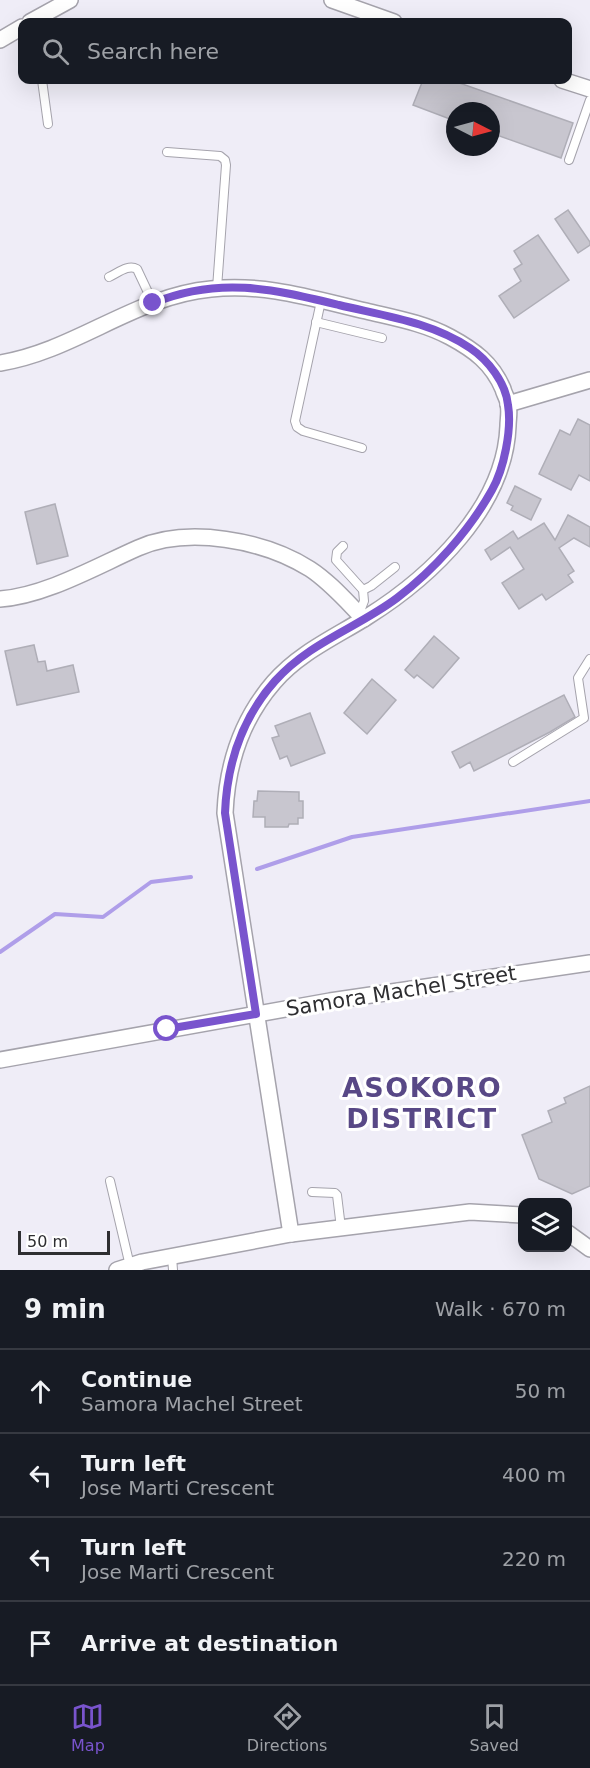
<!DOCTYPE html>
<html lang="en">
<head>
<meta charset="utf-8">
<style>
	:root { --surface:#171b24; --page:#20242c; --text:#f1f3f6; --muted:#9ea1a6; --line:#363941; --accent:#7954cd }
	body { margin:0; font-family:"DejaVu Sans",sans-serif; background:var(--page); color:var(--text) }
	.controls { position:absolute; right:18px; bottom:18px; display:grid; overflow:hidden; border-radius:12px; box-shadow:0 6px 24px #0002 }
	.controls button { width:54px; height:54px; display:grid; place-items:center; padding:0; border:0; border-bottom:2px solid var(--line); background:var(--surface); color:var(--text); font:30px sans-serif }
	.compass { position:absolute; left:446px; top:102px; width:54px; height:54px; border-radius:50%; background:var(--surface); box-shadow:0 6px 24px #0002; rotate:96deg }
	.scale { position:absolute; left:18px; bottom:15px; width:92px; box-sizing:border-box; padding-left:6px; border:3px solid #2e2e31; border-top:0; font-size:16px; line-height:21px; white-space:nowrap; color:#2e2e31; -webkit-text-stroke:4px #fff; paint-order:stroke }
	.stop { position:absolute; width:18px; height:18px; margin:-14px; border:4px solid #7954cd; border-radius:50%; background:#fff }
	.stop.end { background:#7954cd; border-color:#fff; box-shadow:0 2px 6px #0008 }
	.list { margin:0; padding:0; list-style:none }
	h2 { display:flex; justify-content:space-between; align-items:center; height:78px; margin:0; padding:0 24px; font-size:26px }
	h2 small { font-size:20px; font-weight:400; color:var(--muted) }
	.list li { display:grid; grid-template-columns:39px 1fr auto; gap:18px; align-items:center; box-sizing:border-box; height:84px; padding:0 24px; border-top:2px solid var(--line) }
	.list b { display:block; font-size:22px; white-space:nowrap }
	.list p { margin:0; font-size:20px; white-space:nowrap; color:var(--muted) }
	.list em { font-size:20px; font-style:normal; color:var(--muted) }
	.icon { flex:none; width:33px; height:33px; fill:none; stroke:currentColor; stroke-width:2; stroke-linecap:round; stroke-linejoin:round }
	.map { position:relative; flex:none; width:590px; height:1270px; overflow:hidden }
	.search { position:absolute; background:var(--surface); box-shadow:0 6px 24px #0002; left:18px; right:18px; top:18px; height:66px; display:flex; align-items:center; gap:15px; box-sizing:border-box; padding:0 21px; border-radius:12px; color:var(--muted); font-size:22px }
	.sheet { height:414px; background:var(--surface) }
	nav { display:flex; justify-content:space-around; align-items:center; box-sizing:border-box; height:84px; border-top:2px solid var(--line); background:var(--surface); font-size:16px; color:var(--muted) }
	nav a { display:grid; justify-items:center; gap:3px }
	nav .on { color:var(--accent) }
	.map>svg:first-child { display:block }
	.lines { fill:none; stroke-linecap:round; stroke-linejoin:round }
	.stream { stroke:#af9ee9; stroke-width:4 }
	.building { fill:#c8c6cf; stroke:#afaeb7; stroke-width:1.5 }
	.service-casing { stroke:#a5a3ac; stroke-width:10 }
	.minor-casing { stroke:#a5a3ac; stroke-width:18 }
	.service { stroke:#fff; stroke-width:8 }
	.minor { stroke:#fff; stroke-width:15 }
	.route { stroke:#7954cd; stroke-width:8 }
	.labels { text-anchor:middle; stroke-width:6; stroke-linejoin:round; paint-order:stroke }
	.street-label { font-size:21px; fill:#2e2e31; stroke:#fff }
	.district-label { font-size:27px; font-weight:bold; letter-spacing:1.5px; fill:#584886; stroke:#fff }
</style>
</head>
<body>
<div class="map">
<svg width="590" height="1270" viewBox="0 0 590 1270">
	<rect width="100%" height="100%" fill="#efedf7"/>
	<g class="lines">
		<g class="stream">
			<polyline points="257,869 352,837 590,801"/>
			<polyline points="0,952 55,914 103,917 151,882 191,877"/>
		</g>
	</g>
	<g class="building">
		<polygon points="423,80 451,80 573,123 561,158 491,133 491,111 455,111 455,121 413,105"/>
		<polygon points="568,210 590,242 590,245 578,253 555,219"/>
		<polygon points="538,235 569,280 514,318 499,296 521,281 514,269 522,264 514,251"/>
		<polygon points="578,419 590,425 590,481 579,475 571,490 539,474 560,430 570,435"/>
		<polygon points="515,486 541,499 531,520 511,510 513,506 507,503"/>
		<polygon points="55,504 68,556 37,564 25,512"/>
		<polygon points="568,515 590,527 590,547 574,538 559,548 574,571 568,575 573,582 546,600 542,594 519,609 502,583 524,569 510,547 491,560 485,550 513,531 518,539 544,523 555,540"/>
		<polygon points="434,636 459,658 433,688 417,675 414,678 405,670"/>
		<polygon points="34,645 38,662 45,661 47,671 73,665 79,692 17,705 5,651"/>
		<polygon points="372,679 396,700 367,734 344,713"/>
		<polygon points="564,695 575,717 550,732 474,771 470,762 460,768 452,752"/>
		<polygon points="310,713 325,753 291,766 287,756 280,759 272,738 279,736 275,726"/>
		<polygon points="258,791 299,792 299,801 303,801 303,818 298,818 298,824 289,824 288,827 265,827 265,817 253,817 254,801 257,801"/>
		<polygon points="590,1086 590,1186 572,1194 539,1179 522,1135 552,1122 548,1111 566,1103 564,1098"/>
	</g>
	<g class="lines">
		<g class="service-casing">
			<g id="service">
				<polyline points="42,80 48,124"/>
				<polyline points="167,152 220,156 225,160 226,165 217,288"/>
				<polyline points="569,160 590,100"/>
				<path d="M109 277C118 273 128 264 137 269L153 303"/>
				<polyline points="321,301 295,421 297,427 303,431 362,448"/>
				<polyline points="316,322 382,338"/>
				<polyline points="343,546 337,552 336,560 363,590 364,601 359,614"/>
				<polyline points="363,590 371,586 395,567"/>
				<polyline points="513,762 584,718 578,678 590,659"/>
				<polyline points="110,1181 130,1266"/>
				<polyline points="312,1192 335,1193 337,1195 341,1228"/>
				<polyline points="172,1257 173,1270"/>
			</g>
		</g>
		<g class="minor-casing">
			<g id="minor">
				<polyline points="332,0 394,22"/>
				<polyline points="30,22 70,0"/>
				<polyline points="0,40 22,27"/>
				<polyline points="562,80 590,89"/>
				<path d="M0 363C75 351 135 296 211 289 265 283 314 299 366 311 395 318 424 323 450 337 474 350 492 363 503 389 504 394 508 399 508 404 510 411 508 419 508 426 505 507 431 577 367 617 335 637 299 653 274 682 241 720 227 764 225 813L291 1234"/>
				<polyline points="508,404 590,380"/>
				<path d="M0 599C45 596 97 566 138 548 188 526 264 540 310 569 330 582 347 602 364 619"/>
				<polyline points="0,1060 330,1001 590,963"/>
				<polyline points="568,1233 590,1249"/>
				<polyline points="117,1270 142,1262 291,1234 470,1212 522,1215"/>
			</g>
		</g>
		<use href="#service" class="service"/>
		<use href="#minor" class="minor"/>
	</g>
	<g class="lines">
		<path class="route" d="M153 303C220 276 272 289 339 305 385 316 431 322 470 348 488 360 506 383 508 405 512 429 504 469 492 490 469 531 434 570 397 598 357 628 310 642 275 681 242 718 227 764 225 813L256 1014 167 1029"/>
	</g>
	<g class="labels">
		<g class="street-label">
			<text transform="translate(401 991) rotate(-9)" y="7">Samora Machel Street</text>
		</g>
		<g class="district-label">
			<text x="422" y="1097">ASOKORO<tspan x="422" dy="31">DISTRICT</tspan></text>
		</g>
	</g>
</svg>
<div class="controls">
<button><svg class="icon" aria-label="layers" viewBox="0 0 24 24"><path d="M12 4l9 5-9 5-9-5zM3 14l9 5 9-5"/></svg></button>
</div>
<svg class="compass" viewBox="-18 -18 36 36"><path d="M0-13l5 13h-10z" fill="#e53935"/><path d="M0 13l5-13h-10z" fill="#9ea1a6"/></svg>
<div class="scale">50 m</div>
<div class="stop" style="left:167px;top:1029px"></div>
<div class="stop end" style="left:153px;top:303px"></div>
<div class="search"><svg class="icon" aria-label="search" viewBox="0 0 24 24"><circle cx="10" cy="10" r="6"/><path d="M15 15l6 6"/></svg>Search here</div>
</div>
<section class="sheet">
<h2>9 min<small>Walk · 670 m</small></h2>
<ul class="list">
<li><svg class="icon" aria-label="ahead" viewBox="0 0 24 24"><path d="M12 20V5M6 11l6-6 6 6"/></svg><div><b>Continue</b><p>Samora Machel Street</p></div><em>50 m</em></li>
<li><svg class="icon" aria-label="left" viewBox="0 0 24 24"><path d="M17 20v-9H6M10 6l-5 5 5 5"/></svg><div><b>Turn left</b><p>Jose Marti Crescent</p></div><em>400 m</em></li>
<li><svg class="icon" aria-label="left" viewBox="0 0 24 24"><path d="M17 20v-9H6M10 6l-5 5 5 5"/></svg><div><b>Turn left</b><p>Jose Marti Crescent</p></div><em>220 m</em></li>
<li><svg class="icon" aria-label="arrive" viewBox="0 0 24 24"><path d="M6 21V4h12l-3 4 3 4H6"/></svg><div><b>Arrive at destination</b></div></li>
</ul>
</section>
<nav>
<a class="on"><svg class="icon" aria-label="map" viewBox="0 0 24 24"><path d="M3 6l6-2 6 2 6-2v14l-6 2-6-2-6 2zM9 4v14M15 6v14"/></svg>Map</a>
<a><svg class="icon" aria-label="directions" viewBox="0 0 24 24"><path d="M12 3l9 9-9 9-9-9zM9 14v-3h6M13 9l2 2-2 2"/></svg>Directions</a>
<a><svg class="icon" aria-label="saved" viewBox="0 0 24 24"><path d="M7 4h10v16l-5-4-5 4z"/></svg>Saved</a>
</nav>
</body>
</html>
